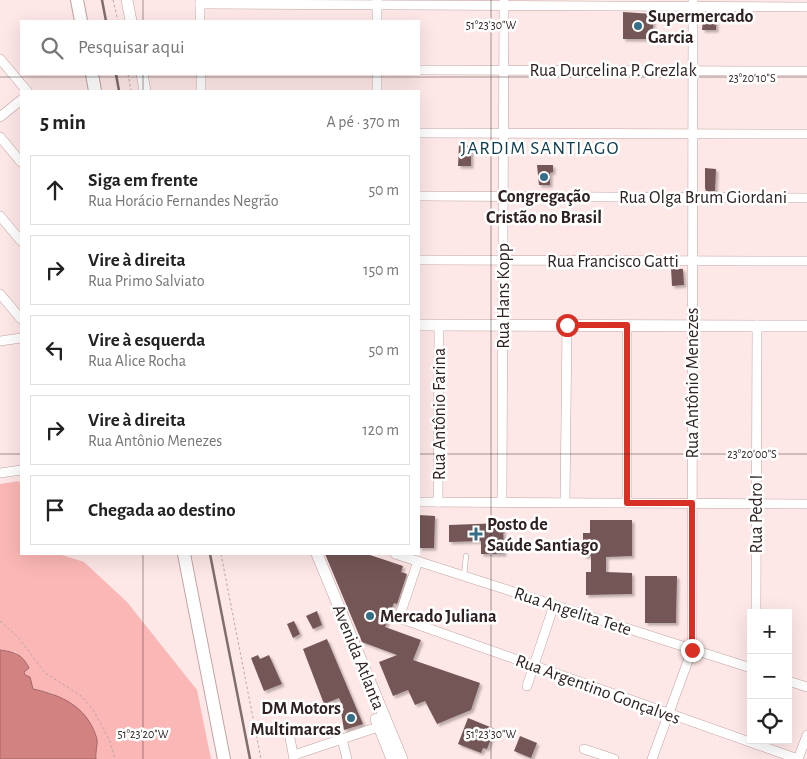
<!DOCTYPE html>
<html lang="pt">
<head>
<meta charset="utf-8">
<style>
	:root { --surface:#fff; --page:#f6f6f6; --text:#222; --muted:#767676; --line:#e0e0e0 }
	body { margin:0; font-family:"Alegreya Sans",sans-serif; background:var(--page); color:var(--text) }
	.controls { position:absolute; right:15px; bottom:15px; display:grid; overflow:hidden; border-radius:0px; box-shadow:0 5px 20px #0002 }
	.controls button { width:45px; height:45px; display:grid; place-items:center; padding:0; border:0; border-bottom:1px solid var(--line); background:var(--surface); color:var(--text); font:25px sans-serif }
	.stop { position:absolute; width:15px; height:15px; margin:-11px; border:4px solid #d93025; border-radius:50%; background:#fff }
	.stop.end { background:#d93025; border-color:#fff; box-shadow:0 1px 5px #0008 }
	.list { margin:0; padding:0; list-style:none }
	h2 { display:flex; justify-content:space-between; align-items:center; height:65px; margin:0; padding:0 20px; font-size:21px }
	h2 small { font-size:16px; font-weight:400; color:var(--muted) }
	.list li { display:grid; grid-template-columns:32px 1fr auto; gap:15px; align-items:center; box-sizing:border-box; height:70px; margin:0 10px 10px; padding:0 10px; border:1px solid var(--line); border-radius:0px }
	.list b { display:block; font-size:19px; white-space:nowrap }
	.list p { margin:0; font-size:16px; white-space:nowrap; color:var(--muted) }
	.list em { font-size:16px; font-style:normal; color:var(--muted) }
	.icon { flex:none; width:28px; height:28px; fill:none; stroke:currentColor; stroke-width:2; stroke-linecap:round; stroke-linejoin:round }
	.map { position:relative; flex:none; width:807px; height:759px; overflow:hidden }
	.search { position:absolute; background:var(--surface); box-shadow:0 5px 20px #0002; left:20px; top:20px; width:400px; height:55px; display:flex; align-items:center; gap:12px; box-sizing:border-box; padding:0 18px; border-radius:0px; color:var(--muted); font-size:19px }
	.panel { position:absolute; background:var(--surface); box-shadow:0 5px 20px #0002; left:20px; top:90px; width:400px; height:465px; border-radius:0px }
	.map>svg:first-child { display:block }
	.green { fill:#fbb7b5 }
	.water { fill:#d28281; stroke:#a16564 }
	.building { fill:#755756; filter:url(#shadow) }
	.lines { fill:none; stroke-linecap:round; stroke-linejoin:round }
	.lane-casing { stroke:#c3a1a0; stroke-width:5.5 }
	.street-casing { stroke:#c3a1a0; stroke-width:10 }
	.secondary-casing { stroke:#c3a1a0; stroke-width:12 }
	.primary-casing { stroke:#c3a1a0; stroke-width:14 }
	.path { stroke:#b8a5a4; stroke-width:1; stroke-dasharray:2.5 2.5; stroke-linecap:butt }
	.lane { stroke:#fff; stroke-width:4.5 }
	.street { stroke:#fff; stroke-width:9 }
	.secondary { stroke:#fff; stroke-width:11 }
	.primary { stroke:#fff; stroke-width:12 }
	.rail { stroke:#7e6e6d; stroke-width:2.5 }
	.route { stroke:#d93025; stroke-width:6 }
	.ticks { fill:none; stroke:#2f2221; stroke-width:1; stroke-opacity:0.45 }
	.poi-dot { fill:#366e88; stroke:#fff; stroke-width:2 }
	.labels { text-anchor:middle; stroke-width:5; stroke-linejoin:round; paint-order:stroke }
	.poi-label { font-size:18px; font-weight:bold; fill:#2f2221; stroke:#fff; text-anchor:start }
	.street-label { font-size:18px; fill:#2f2221; stroke:#fff }
	.neighbourhood-label { font-size:19px; letter-spacing:1px; fill:#0e3d51; stroke:#fff }
	.ticks-label { font-size:12px; text-anchor:middle; fill:#2f2221; stroke:#fff; stroke-width:5; stroke-linejoin:round; paint-order:stroke }
</style>
</head>
<body>
<div class="map">
<svg width="807" height="759" viewBox="0 0 807 759">
	<defs>
		<filter id="shadow"><feDropShadow dx="2.5" dy="2.5" stdDeviation="1" flood-color="#0004"/></filter>
	</defs>
	<rect width="100%" height="100%" fill="#fee8e7"/>
	<polygon class="green" points="19,481 21,488 21,554 59,554 84,562 127,602 197,690 211,759 96,759 97,737 52,693 33,689 30,677 25,675 24,671 29,668 16,652 0,650 0,484"/>
	<path class="water" d="M0 650C15 652 22 654 29 668L24 672 25 675 30 677 33 689C61 695 86 706 96 736 99 742 95 751 96 759H0Z"/>
	<g class="building">
		<polygon points="623,12 653,14 653,39 623,39"/>
		<polygon points="707,15 716,15 716,30 702,30 703,20"/>
		<polygon points="459,145 471,146 471,166 458,166"/>
		<polygon points="537,165 553,165 553,172 550,173 550,185 539,185"/>
		<polygon points="705,168 716,169 715,191 706,191 705,188"/>
		<polygon points="671,268 683,269 684,285 672,286"/>
		<polygon points="419,515 435,516 434,548 419,548"/>
		<polygon points="590,520 632,520 632,556 606,557 606,572 632,573 632,594 586,595 586,572 591,572 591,556 583,556 583,533 590,533"/>
		<polygon points="503,523 504,554 481,554 481,541 449,542 449,525"/>
		<polygon points="325,554 367,554 403,566 401,572 407,574 397,604 394,603 385,627 421,640 413,660 480,683 471,710 437,724 425,701 415,705 408,690 393,696 379,662 397,655 362,642"/>
		<polygon points="645,576 677,576 676,623 645,623"/>
		<polygon points="317,611 322,625 313,629 306,616"/>
		<polygon points="294,621 300,634 293,638 287,624"/>
		<polygon points="327,639 363,724 344,730 341,712 344,710 339,698 324,704 303,649"/>
		<polygon points="258,655 260,659 269,655 282,684 264,691 251,658"/>
		<polygon points="468,718 495,729 487,749 483,748 481,753 458,744"/>
		<polygon points="520,736 537,743 531,758 514,751"/>
	</g>
	<g class="lines">
		<g class="lane-casing">
			<polyline id="lane" points="464,576 466,556"/>
		</g>
		<g class="street-casing">
			<g id="street">
				<polyline points="200,0 200,21"/>
				<polyline points="377,0 377,21"/>
				<polyline points="200,4 807,7"/>
				<polyline points="0,59 27,91"/>
				<polyline points="419,70 807,71"/>
				<polyline points="201,74 201,91"/>
				<polyline points="377,91 377,74"/>
				<polyline points="0,117 21,100"/>
				<polyline points="419,133 807,134"/>
				<polyline points="0,137 21,162"/>
				<polyline points="419,196 807,198"/>
				<polyline points="0,216 21,241"/>
				<polyline points="419,260 807,261"/>
				<polyline points="0,294 21,319"/>
				<polyline points="627,325 627,503"/>
				<polyline points="0,341 21,338"/>
				<polyline points="0,473 21,470"/>
				<polyline points="419,502 807,504"/>
				<polyline points="438,502 439,325"/>
				<polyline points="502,502 504,0"/>
				<polyline points="565,502 567,325"/>
				<polyline points="395,554 751,668"/>
				<polyline points="418,561 399,618 798,759"/>
				<polyline points="756,613 757,325"/>
				<polyline points="788,681 807,687"/>
				<polyline points="527,686 554,605"/>
				<polyline points="289,733 294,759"/>
				<polyline points="342,739 347,759"/>
				<polyline points="584,749 614,759"/>
				<polyline points="294,755 384,725"/>
				<polyline points="652,759 692,650 693,0"/>
				<polyline points="798,759 807,735"/>
			</g>
		</g>
		<g class="secondary-casing">
			<g id="secondary">
				<polyline points="127,0 131,21"/>
				<polyline points="142,74 145,91"/>
				<polyline points="419,325 807,326"/>
				<polyline points="317,554 402,759"/>
				<polyline points="376,719 392,759"/>
			</g>
		</g>
		<g class="primary-casing">
			<g id="primary">
				<polyline points="77,0 81,21"/>
				<polyline points="92,74 95,91"/>
				<polyline points="184,554 224,759"/>
			</g>
		</g>
		<g class="path">
			<polyline points="113,0 118,21"/>
			<polyline points="128,74 131,91"/>
			<polyline points="221,554 261,759"/>
			<polyline points="0,621 18,637 45,673 80,695 92,708 109,739 115,759"/>
		</g>
		<use href="#lane" class="lane"/>
		<use href="#street" class="street"/>
		<use href="#secondary" class="secondary"/>
		<use href="#primary" class="primary"/>
		<g class="rail">
			<polyline points="102,0 106,21"/>
			<polyline points="116,74 119,91"/>
			<polyline points="210,554 250,759"/>
		</g>
	</g>
	<g class="lines">
		<polyline class="route" points="567,325 627,325 627,503 692,503 692,650"/>
	</g>
	<path class="ticks" d="M143 0V21M491 0V759M143 74V91M0 77H807M0 454H21M419 454H807M143 554V759"/>
	<g class="poi-dot">
		<circle cx="638" cy="26" r="5"/>
		<circle cx="544" cy="177" r="5"/>
		<path d="M473.5 526.5h5v5h5v5h-5v5h-5v-5h-5v-5h5z"/>
		<circle cx="370" cy="616" r="5"/>
		<circle cx="351" cy="718" r="5"/>
	</g>
	<g class="labels">
		<g class="poi-label">
			<text x="648" y="22">Supermercado<tspan x="648" dy="21">Garcia</tspan></text>
			<text x="544" y="202" text-anchor="middle">Congregação<tspan x="544" dy="21">Cristão no Brasil</tspan></text>
			<text x="487" y="530">Posto de<tspan x="487" dy="21">Saúde Santiago</tspan></text>
			<text x="380" y="622">Mercado Juliana</text>
			<text x="341" y="714" text-anchor="end">DM Motors<tspan x="341" dy="21">Multimarcas</tspan></text>
		</g>
		<g class="street-label">
			<text x="613" y="76">Rua Durcelina P. Grezlak</text>
			<text x="703" y="203">Rua Olga Brum Giordani</text>
			<text x="613" y="267">Rua Francisco Gatti</text>
			<text transform="translate(503 296) rotate(-90)" y="6">Rua Hans Kopp</text>
			<text transform="translate(692 383) rotate(-90)" y="6">Rua Antônio Menezes</text>
			<text transform="translate(439 414) rotate(-90)" y="6">Rua Antônio Farina</text>
			<text transform="translate(756 514) rotate(-90)" y="6">Rua Pedro I</text>
			<text transform="translate(573 611) rotate(18)" y="6">Rua Angelita Tete</text>
			<text transform="translate(359 657) rotate(68)" y="6">Avenida Atlanta</text>
			<text transform="translate(598 689) rotate(20)" y="6">Rua Argentino Gonçalves</text>
		</g>
		<g class="neighbourhood-label">
			<text x="540" y="154">JARDIM SANTIAGO</text>
		</g>
	</g>
	<g class="ticks-label">
		<text x="491" y="29">51°23'30"W</text>
		<text x="752" y="82">23°20'10"S</text>
		<text x="752" y="458">23°20'00"S</text>
		<text x="143" y="738">51°23'20"W</text>
		<text x="491" y="738">51°23'30"W</text>
	</g>
</svg>
<div class="controls">
<button>+</button>
<button>−</button>
<button><svg class="icon" aria-label="locate" viewBox="0 0 24 24"><circle cx="12" cy="12" r="6"/><path d="M12 2v4M12 18v4M2 12h4M18 12h4"/></svg></button>
</div>
<div class="stop" style="left:567px;top:325px"></div>
<div class="stop end" style="left:692px;top:650px"></div>
<div class="search"><svg class="icon" aria-label="search" viewBox="0 0 24 24"><circle cx="10" cy="10" r="6"/><path d="M15 15l6 6"/></svg>Pesquisar aqui</div>
<section class="panel">
<h2>5 min<small>A pé · 370 m</small></h2>
<ul class="list">
<li><svg class="icon" aria-label="ahead" viewBox="0 0 24 24"><path d="M12 20V5M6 11l6-6 6 6"/></svg><div><b>Siga em frente</b><p>Rua Horácio Fernandes Negrão</p></div><em>50 m</em></li>
<li><svg class="icon" aria-label="right" viewBox="0 0 24 24"><path d="M7 20v-9h11M14 6l5 5-5 5"/></svg><div><b>Vire à direita</b><p>Rua Primo Salviato</p></div><em>150 m</em></li>
<li><svg class="icon" aria-label="left" viewBox="0 0 24 24"><path d="M17 20v-9H6M10 6l-5 5 5 5"/></svg><div><b>Vire à esquerda</b><p>Rua Alice Rocha</p></div><em>50 m</em></li>
<li><svg class="icon" aria-label="right" viewBox="0 0 24 24"><path d="M7 20v-9h11M14 6l5 5-5 5"/></svg><div><b>Vire à direita</b><p>Rua Antônio Menezes</p></div><em>120 m</em></li>
<li><svg class="icon" aria-label="arrive" viewBox="0 0 24 24"><path d="M6 21V4h12l-3 4 3 4H6"/></svg><div><b>Chegada ao destino</b></div></li>
</ul>
</section>
</div>
</body>
</html>
